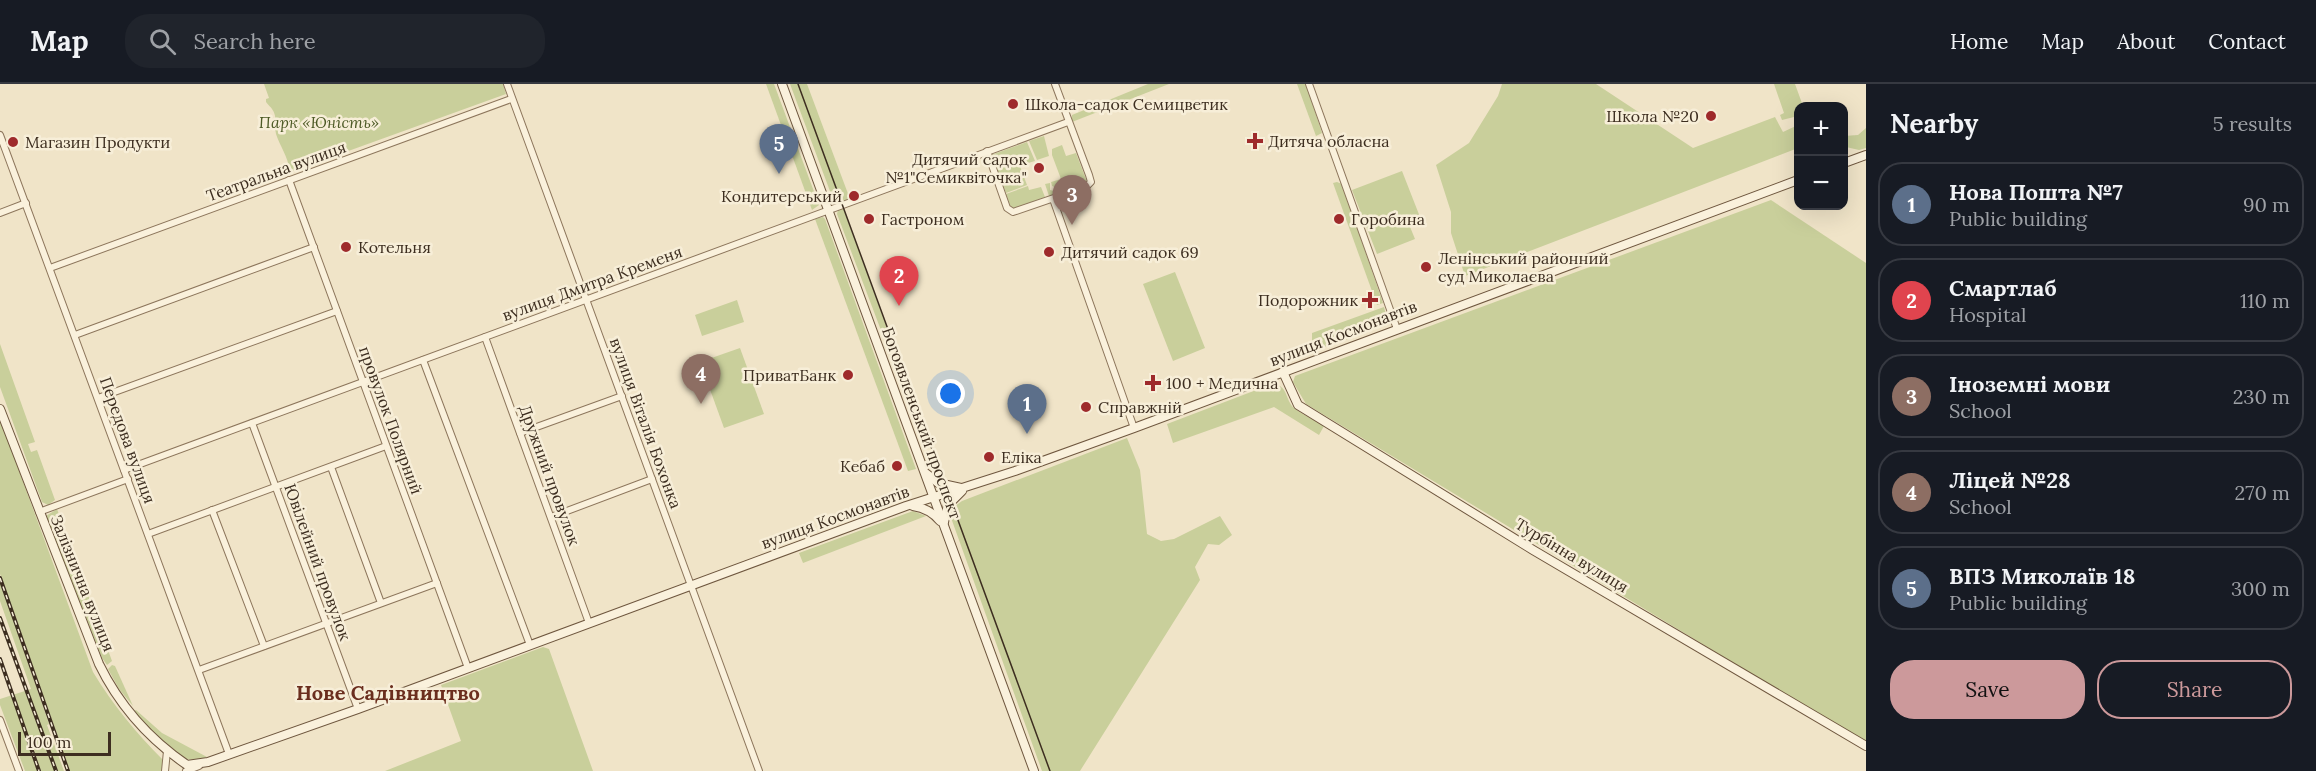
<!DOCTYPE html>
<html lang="en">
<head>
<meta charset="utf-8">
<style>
	:root { --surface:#171b24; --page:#20242c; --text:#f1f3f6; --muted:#9ea1a6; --line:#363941; --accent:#cc999b }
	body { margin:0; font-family:Lora,serif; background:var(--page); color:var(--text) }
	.controls { position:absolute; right:18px; top:18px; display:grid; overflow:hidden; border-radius:12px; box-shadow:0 6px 24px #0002 }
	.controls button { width:54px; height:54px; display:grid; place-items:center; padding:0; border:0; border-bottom:2px solid var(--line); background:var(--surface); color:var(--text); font:30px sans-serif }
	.scale { position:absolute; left:18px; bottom:15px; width:93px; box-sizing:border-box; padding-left:6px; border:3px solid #3d2e20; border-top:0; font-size:16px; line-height:21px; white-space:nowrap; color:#3d2e20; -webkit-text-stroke:4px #f7eed8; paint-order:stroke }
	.you { position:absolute; left:951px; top:310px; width:21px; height:21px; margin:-15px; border:4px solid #fff; border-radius:50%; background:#1a73e8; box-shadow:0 0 0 9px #1a73e833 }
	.badge { display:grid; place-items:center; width:39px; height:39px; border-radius:50%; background:var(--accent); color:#fff; font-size:20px; font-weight:700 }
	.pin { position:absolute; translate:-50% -50px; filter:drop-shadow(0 2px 3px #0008) }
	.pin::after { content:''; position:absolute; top:32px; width:21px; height:18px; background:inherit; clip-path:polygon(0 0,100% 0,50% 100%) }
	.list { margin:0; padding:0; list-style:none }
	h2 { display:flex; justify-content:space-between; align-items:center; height:78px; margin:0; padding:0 24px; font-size:26px }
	h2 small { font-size:20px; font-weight:400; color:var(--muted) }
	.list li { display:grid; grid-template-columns:39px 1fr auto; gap:18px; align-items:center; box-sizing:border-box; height:84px; margin:0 12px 12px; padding:0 12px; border:2px solid var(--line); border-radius:24px }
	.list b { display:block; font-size:22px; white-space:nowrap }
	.list p { margin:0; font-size:20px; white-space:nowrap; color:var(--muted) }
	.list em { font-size:20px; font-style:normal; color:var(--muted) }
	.actions { display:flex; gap:12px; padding:18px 24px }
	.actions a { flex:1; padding:14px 0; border:2px solid var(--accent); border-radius:24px; text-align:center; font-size:21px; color:var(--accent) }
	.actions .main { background:var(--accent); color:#111 }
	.icon { flex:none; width:33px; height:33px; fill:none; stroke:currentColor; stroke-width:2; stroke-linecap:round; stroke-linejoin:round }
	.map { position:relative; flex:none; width:1866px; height:687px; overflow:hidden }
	header { display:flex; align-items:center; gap:36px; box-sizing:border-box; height:84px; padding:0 30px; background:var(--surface); border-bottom:2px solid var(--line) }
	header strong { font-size:28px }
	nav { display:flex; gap:33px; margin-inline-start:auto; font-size:21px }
	.search { width:420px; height:54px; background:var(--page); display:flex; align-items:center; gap:15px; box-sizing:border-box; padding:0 21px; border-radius:24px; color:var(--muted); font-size:22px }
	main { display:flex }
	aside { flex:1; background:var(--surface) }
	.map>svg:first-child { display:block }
	.green { fill:#c9cf9b }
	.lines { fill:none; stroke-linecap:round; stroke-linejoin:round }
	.street-casing { stroke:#8d765c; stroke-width:8 }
	.secondary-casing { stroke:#6f573f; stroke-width:10 }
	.street { stroke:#faf1dc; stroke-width:6 }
	.secondary { stroke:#faf1dc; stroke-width:8 }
	.tram { stroke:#3d2e20; stroke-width:1.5 }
	.rail-casing { stroke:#3d2e20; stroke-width:4 }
	.rail { stroke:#f7eed8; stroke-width:1.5; stroke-dasharray:4.5; stroke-linecap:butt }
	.poi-dot { fill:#9e2a2b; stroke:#f7eed8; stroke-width:2 }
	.labels { text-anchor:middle; stroke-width:5; stroke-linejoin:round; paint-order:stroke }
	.poi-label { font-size:16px; fill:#3d2e20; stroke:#f7eed8; text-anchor:start }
	.park-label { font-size:16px; font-style:italic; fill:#4d5a26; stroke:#f7eed8 }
	.street-label { font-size:16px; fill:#3d2e20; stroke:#f7eed8 }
	.quarter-label { font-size:20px; font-weight:bold; fill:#6b2e1e; stroke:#f7eed8 }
</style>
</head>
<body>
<header>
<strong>Map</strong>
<div class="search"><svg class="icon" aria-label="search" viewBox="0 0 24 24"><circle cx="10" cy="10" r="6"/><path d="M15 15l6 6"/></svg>Search here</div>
<nav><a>Home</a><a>Map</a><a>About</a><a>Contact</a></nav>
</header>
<main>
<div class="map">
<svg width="1866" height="687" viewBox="0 0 1866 687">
	<rect width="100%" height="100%" fill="#f0e4c8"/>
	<g class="green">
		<path d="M264 0H503L506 10 293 87 292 85 290 87C288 73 280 62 276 50 274 42 278 33 272 25 271 23 268 21 266 18V15L269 14Z"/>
		<polygon points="766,0 774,0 819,121 812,126"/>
		<polygon points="790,0 807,0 850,115 837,120 834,118"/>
		<polygon points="1148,0 1169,0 1072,38 1072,31"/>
		<polygon points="1297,0 1306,0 1322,49 1316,52"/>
		<polygon points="1502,0 1596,0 1693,64 1775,33 1783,48 1798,41 1798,64 1465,192 1451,149 1451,128 1436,81 1469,59 1498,12"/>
		<polygon points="1774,0 1795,0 1803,22 1798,22 1798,32 1782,36 1780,31 1784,29"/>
		<polygon points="1866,44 1866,64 1859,66 1846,63 1844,52 1858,51"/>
		<polygon points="1044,52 1049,72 1037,76 1029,57"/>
		<polygon points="1027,58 1035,77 1028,79 1026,78 1027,80 1022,82 1018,78 1024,92 1020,94 1024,93 1027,101 1006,109 991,71"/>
		<polygon points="1062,61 1066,72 1076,69 1087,98 1049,112 1045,100 1050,99 1050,106 1054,107 1057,104 1052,102 1051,98 1061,95 1052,71 1052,65"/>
		<polygon points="1402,87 1420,133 1408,138 1415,155 1377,170 1352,106"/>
		<polygon points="1337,98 1342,100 1383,219 1377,221 1333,99"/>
		<polygon points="1028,102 1029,106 1041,103 1045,113 1013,125 1011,124 1006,110"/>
		<polygon points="1771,116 1866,179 1866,659 1306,320 1293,298 1295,292"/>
		<polygon points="843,124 918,329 913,331 837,130 838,126"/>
		<polygon points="823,133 825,135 916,385 908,387 815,135"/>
		<polygon points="1175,188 1205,264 1173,277 1143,200"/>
		<polygon points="737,216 744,238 702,252 695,231"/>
		<polygon points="1384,223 1388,239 1367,248 1364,239 1345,245 1348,255 1312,267 1312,249"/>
		<polygon points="0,260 35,358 28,360 31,368 37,366 55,416 48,421 42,418 0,303"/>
		<polygon points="740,264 764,330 724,344 700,278"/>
		<path d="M1272 300C1288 300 1285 316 1294 324 1303 331 1315 336 1324 342L1319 351 1274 323 1173 359 1167 340Z"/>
		<path d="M0 335 93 588C113 621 136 649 163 676V687H70L0 490Z"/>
		<polygon points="1127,354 1140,386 1147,450 1161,457 1174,455 1220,432 1232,451 1219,461 1208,460 1195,483 1200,496 1080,687 1042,687 950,431 951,425 962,417"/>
		<polygon points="57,425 112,577 107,581 102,574 46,432"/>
		<polygon points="913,427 926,432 803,479 799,469"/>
		<polygon points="0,497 49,640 47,641 64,687 25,687 0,621 0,615 31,605 0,517"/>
		<polygon points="543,563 549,565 593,687 385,687 461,657 441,601"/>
		<polygon points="112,581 115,582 133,622 119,605 108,585"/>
		<path d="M136 626 162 649 207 673C200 675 191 677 183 674 167 667 146 640 134 627Z"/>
	</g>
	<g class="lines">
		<g class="street-casing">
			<g id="street">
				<polyline points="507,0 759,687"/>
				<polyline points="1309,0 1397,245"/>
				<polyline points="0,51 229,670"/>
				<polyline points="987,67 1007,124 1013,128 1086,103 1091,98 1089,91 1055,0"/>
				<polyline points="289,96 468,584"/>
				<polyline points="1053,115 1134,344"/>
				<polyline points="0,129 26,119"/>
				<polyline points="50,184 511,15"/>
				<polyline points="75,251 314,163"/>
				<polyline points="485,253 589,539"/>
				<polyline points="423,276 530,561"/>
				<polyline points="98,314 337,227"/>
				<polyline points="252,339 358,625"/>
				<polyline points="520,349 622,312"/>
				<polyline points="331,383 381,519"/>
				<polyline points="124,386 1068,38"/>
				<polyline points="212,426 264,562"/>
				<polyline points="39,428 128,395"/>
				<polyline points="551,433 652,395"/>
				<polyline points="148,450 386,362"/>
				<polyline points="199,586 437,499"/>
				<polyline points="0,636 19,687"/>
				<polyline points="165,687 167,667"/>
				<polyline points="186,687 199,682"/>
			</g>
		</g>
		<g class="secondary-casing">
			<g id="secondary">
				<polyline points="782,0 1034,687"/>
				<polyline points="1844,79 1866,71"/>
				<polyline points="1283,288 1298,321 1533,466 1866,662"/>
				<path d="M0 325 99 580C119 621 149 655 187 681L208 678 358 625 906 422 1015 387 1134 344 1798 96"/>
				<polyline points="927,390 938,399 961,404"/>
				<path d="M913 422C925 424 933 428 940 437"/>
				<polyline points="944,438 948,421 962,407"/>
			</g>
		</g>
		<use href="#street" class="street"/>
		<use href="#secondary" class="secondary"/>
		<polyline class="tram" points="798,0 1050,687"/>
		<g class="rail-casing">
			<g id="rail">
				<polyline points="0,494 68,687"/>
				<polyline points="0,534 56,687"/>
				<polyline points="0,575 39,687"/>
			</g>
		</g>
		<use href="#rail" class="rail"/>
	</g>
	<g class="poi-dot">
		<circle cx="1013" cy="20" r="6"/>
		<circle cx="1711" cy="32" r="6"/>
		<path d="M1252 48h6v6h6v6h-6v6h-6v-6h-6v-6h6z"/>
		<circle cx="13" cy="58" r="6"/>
		<circle cx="1039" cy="84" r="6"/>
		<circle cx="854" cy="112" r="6"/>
		<circle cx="869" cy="135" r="6"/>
		<circle cx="1339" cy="135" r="6"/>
		<circle cx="346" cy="163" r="6"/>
		<circle cx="1049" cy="168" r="6"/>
		<circle cx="1426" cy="183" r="6"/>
		<path d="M1367 207h6v6h6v6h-6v6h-6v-6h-6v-6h6z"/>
		<circle cx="848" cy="291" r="6"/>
		<path d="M1150 290h6v6h6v6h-6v6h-6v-6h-6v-6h6z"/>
		<circle cx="1086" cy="323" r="6"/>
		<circle cx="989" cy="373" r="6"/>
		<circle cx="897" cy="382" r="6"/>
	</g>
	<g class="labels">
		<g class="poi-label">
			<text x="1025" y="26">Школа-садок Семицветик</text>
			<text x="1699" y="38" text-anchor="end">Школа №20</text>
			<text x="1268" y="63">Дитяча обласна</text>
			<text x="25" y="64">Магазин Продукти</text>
			<text x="1027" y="81" text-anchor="end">Дитячий садок<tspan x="1027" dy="18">№1"Семиквіточка"</tspan></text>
			<text x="842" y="118" text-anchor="end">Кондитерський</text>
			<text x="881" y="141">Гастроном</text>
			<text x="1351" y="141">Горобина</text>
			<text x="358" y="169">Котельня</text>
			<text x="1061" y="174">Дитячий садок 69</text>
			<text x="1438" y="180">Ленінський районний<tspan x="1438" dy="18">суд Миколаєва</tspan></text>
			<text x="1358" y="222" text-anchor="end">Подорожник</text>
			<text x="836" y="297" text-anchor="end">ПриватБанк</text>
			<text x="1166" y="305">100 + Медична</text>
			<text x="1098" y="329">Справжній</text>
			<text x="1001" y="379">Еліка</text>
			<text x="885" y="388" text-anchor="end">Кебаб</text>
		</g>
		<g class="park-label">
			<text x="319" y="44">Парк «Юність»</text>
		</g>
		<g class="street-label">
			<text transform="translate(276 87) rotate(-20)" y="6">Театральна вулиця</text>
			<text transform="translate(592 199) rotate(-20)" y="6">вулиця Дмитра Кременя</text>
			<text transform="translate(1343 249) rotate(-21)" y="6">вулиця Космонавтів</text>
			<text transform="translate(391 336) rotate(70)" y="6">провулок Полярний</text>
			<text transform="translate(646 339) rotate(70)" y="6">вулиця Віталія Бохонка</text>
			<text transform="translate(922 339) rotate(70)" y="6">Богоявленський проспект</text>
			<text transform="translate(128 356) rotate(70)" y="6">Передова вулиця</text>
			<text transform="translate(550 391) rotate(70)" y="6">Дружний провулок</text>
			<text transform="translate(835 433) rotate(-20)" y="6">вулиця Космонавтів</text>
			<text transform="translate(1572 471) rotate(31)" y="6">Турбінна вулиця</text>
			<text transform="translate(318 478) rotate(70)" y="6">Ювілейний провулок</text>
			<text transform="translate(83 499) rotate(68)" y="6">Залізнична вулиця</text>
		</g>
		<g class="quarter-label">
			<text x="388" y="616">Нове Садівництво</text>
		</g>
	</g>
</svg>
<div class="controls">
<button>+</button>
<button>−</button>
</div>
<div class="scale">100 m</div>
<div class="you"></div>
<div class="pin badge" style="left:1027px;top:350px;background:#5c6f8a">1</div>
<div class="pin badge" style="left:899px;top:222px;background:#e0444e">2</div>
<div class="pin badge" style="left:1072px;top:141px;background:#8d6e63">3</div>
<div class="pin badge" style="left:701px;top:320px;background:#8d6e63">4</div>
<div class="pin badge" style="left:779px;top:90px;background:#5c6f8a">5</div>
</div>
<aside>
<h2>Nearby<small>5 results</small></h2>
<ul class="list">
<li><span class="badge" style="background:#5c6f8a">1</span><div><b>Нова Пошта №7</b><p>Public building</p></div><em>90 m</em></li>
<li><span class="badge" style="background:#e0444e">2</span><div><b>Смартлаб</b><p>Hospital</p></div><em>110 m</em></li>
<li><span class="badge" style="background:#8d6e63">3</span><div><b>Іноземні мови</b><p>School</p></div><em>230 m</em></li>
<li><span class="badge" style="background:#8d6e63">4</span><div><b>Ліцей №28</b><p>School</p></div><em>270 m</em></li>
<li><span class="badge" style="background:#5c6f8a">5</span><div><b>ВПЗ Миколаїв 18</b><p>Public building</p></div><em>300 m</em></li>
</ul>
<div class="actions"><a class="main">Save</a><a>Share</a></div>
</aside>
</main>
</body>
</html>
